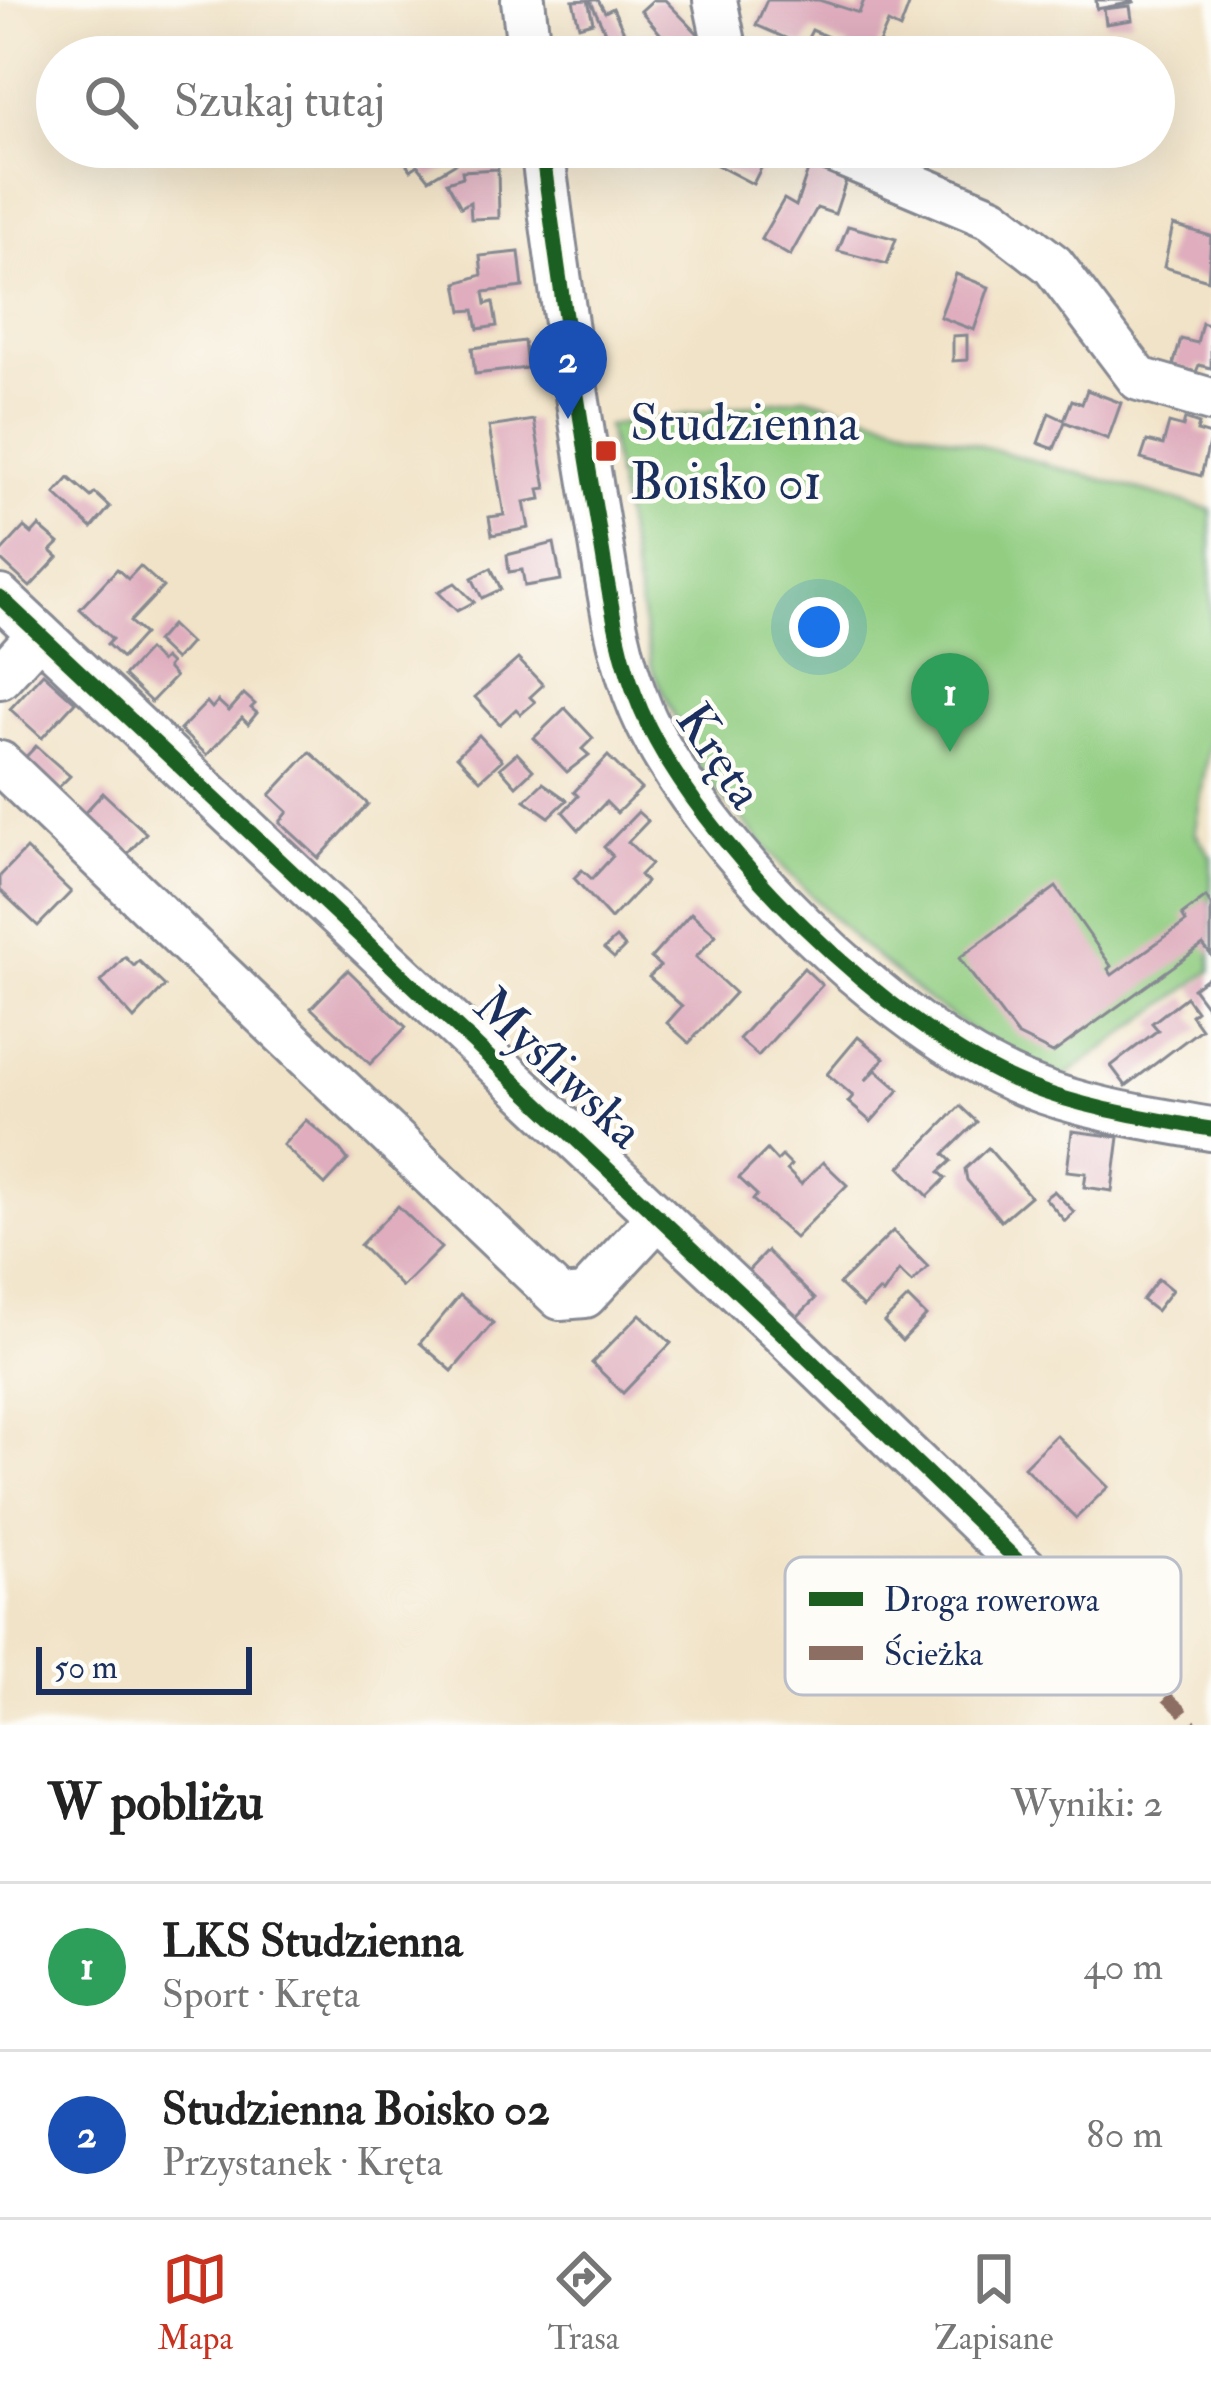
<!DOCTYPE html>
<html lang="pl">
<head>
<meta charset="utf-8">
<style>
	:root { --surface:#fff; --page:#f2f2f2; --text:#222; --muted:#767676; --line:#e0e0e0; --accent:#c8321e }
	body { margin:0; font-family:"IM FELL Double Pica",serif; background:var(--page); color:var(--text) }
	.scale { position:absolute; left:36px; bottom:30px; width:216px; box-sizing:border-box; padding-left:12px; border:6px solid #1b2f5e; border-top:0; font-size:33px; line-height:42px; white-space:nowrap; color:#1b2f5e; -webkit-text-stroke:9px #fdfcf7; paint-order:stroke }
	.you { position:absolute; left:819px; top:627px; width:42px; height:42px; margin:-30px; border:9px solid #fff; border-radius:50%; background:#1a73e8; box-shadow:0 0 0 18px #1a73e833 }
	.badge { display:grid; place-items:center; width:78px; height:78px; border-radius:50%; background:var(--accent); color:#fff; font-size:39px; font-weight:700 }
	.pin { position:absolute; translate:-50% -99px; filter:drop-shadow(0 3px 6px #0008) }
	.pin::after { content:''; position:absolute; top:63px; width:42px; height:36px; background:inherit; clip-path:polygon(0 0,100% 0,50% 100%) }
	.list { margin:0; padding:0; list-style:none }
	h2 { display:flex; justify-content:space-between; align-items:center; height:156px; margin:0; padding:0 48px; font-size:51px }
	h2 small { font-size:39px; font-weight:400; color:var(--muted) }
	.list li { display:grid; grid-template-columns:78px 1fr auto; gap:36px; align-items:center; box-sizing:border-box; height:168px; padding:0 48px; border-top:3px solid var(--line) }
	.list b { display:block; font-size:45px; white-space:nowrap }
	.list p { margin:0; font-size:39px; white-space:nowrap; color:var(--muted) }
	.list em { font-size:39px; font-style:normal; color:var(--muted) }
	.icon { flex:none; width:66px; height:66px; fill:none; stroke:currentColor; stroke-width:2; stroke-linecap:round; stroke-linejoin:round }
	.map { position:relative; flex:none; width:1211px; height:1725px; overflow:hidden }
	.search { position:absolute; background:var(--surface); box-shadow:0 12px 48px #0002; left:36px; right:36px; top:36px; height:132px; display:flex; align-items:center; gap:30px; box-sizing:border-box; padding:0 42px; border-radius:66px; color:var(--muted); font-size:45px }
	.sheet { height:492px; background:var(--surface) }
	nav { display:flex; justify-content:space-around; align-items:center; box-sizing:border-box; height:168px; border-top:3px solid var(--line); background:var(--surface); font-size:33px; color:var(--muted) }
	nav a { display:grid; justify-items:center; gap:6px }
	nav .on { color:var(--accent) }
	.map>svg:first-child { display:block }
	.green { fill:#92cd82; stroke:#567e70; stroke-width:3 }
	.building { fill:#dfadbe }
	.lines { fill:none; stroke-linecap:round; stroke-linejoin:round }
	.minor-casing { stroke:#868992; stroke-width:48 }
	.minor { stroke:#fff; stroke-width:42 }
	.quiet { stroke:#8d6e63; stroke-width:12; stroke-dasharray:24 12; stroke-linecap:butt }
	.cycleway-casing { stroke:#fdfcf7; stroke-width:22 }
	.cycleway { stroke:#1b5e20; stroke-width:15 }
	.poi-dot { fill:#c8321e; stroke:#fdfcf7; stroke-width:4.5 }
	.labels { text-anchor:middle; stroke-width:9; stroke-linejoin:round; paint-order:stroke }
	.poi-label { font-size:51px; fill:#1b2f5e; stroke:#fdfcf7; text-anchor:start }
	.street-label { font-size:51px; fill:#1b2f5e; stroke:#fdfcf7 }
	.key { fill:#fdfcf7; stroke:#b9bec9; stroke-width:3 }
	.key-label { font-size:33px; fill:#1b2f5e }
</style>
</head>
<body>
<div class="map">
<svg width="1211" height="1725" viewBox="0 0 1211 1725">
	<rect width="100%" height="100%" fill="#fdfcf7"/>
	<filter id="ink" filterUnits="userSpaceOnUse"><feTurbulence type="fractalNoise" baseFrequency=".00833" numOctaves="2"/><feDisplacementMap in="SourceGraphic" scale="24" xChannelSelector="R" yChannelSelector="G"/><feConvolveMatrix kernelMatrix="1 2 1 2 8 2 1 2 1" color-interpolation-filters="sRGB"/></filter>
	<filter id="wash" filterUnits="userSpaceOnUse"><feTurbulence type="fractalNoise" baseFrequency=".004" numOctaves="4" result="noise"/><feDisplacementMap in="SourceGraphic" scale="48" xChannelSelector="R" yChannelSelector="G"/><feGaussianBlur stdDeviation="2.7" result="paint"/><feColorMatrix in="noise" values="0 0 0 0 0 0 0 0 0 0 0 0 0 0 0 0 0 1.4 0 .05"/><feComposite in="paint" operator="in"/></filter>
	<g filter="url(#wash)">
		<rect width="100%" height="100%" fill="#f1e3c7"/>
		<polygon class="green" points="805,397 1211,510 1211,730 1195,832 1211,857 1211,971 1064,1077 1008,1055 930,1002 860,944 785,869 702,774 652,669 607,426"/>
		<g id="blocks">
			<g class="building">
				<polygon points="588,0 593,22 579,26 573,1"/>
				<polygon points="590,0 598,0 605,12 613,8 623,30 647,57 617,57 606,45 610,42"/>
				<polygon points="653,0 665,0 708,44 695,57 667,57 674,50 641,11"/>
				<polygon points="767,0 819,0 859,13 864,0 911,0 900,29 888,23 873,57 845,57 849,46 812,30 804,46 756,25"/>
				<polygon points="1096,0 1133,0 1134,2 1097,9"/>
				<polygon points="1130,6 1132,20 1106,24 1104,9"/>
				<polygon points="393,147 445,147 456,163 429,179 418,165 411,170"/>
				<polygon points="697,147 765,147 770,150 753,184 717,165 720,159"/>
				<polygon points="809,167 847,178 835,214 817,208 790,256 761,239 784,199 796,206"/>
				<polygon points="498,169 499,218 471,219 470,202 461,207 447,182 463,177 462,171"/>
				<polygon points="1173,225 1211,236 1208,280 1164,267"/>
				<polygon points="848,226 896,239 887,264 838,251"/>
				<polygon points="519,252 523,287 484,292 486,304 493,302 497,326 478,329 474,310 462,311 457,283 482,275 480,256"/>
				<polygon points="956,274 989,287 974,330 940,317"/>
				<polygon points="1202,323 1211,326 1211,368 1199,365 1196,372 1173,366 1181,339 1197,343"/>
				<polygon points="967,335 967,360 953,361 953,336"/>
				<polygon points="524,341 527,368 475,374 472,348"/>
				<polygon points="1087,390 1121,403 1108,439 1065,422 1054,449 1038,443 1049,413 1064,420 1072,400 1082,404"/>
				<polygon points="1185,419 1199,424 1197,431 1211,435 1201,476 1141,459 1147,441 1163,445 1169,423 1183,427"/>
				<polygon points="534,420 546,488 539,489 541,499 524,502 529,528 492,535 489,517 504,515 489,427"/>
				<polygon points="69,478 91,497 95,493 110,507 92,528 55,494"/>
				<polygon points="39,526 59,543 51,551 58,557 30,587 0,559 0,553 24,527 32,534"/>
				<polygon points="554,543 561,580 525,586 522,570 509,572 507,555"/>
				<polygon points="140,566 163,587 130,622 144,634 122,658 107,644 112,639 80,609 117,569 128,579"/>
				<polygon points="491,568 501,589 482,598 472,578"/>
				<polygon points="455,583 474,602 457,611 438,592"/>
				<polygon points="171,625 190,643 175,660 156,642"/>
				<polygon points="148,650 160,662 164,658 170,664 167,668 175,677 151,702 124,676"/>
				<polygon points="518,659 543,685 530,697 535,702 521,714 516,709 500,724 475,697"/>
				<polygon points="43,673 75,702 42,738 10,709"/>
				<polygon points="244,694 255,704 251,708 257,713 248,724 242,718 207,755 180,730 207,702 212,708 218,701 229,711"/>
				<polygon points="565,708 593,738 582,749 589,755 567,772 534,738"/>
				<polygon points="479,735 502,760 480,780 457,756"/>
				<polygon points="36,746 70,776 55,791 22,761"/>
				<polygon points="310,752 368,804 319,858 280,822 288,812 270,795"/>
				<polygon points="517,753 533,770 516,786 500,768"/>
				<polygon points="608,756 641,789 617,813 606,802 579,830 563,812 578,796 574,792"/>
				<polygon points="543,783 567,800 549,817 525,800"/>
				<polygon points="103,793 146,833 124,858 80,818"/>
				<polygon points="638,812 648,821 628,842 651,864 640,875 646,882 611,919 574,878 582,870 592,879 613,856 604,847"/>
				<polygon points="26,849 71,892 38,926 0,890 0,876"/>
				<polygon points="1056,887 1111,966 1108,969 1112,975 1186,922 1182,915 1206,897 1211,905 1211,955 1203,945 1053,1053 1017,1035 959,958"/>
				<polygon points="691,913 716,935 696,957 735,993 689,1043 667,1023 682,1006 649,977 660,966 651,958"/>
				<polygon points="616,938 625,947 614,958 604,949"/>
				<polygon points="125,957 134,966 139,961 165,986 134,1019 101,982"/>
				<polygon points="804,968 822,985 758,1056 739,1039"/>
				<polygon points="348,970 406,1027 370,1064 311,1008"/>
				<polygon points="1211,975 1211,1012 1193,988"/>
				<polygon points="1186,997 1196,1011 1191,1015 1201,1029 1126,1086 1111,1066 1158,1030 1152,1023"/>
				<polygon points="858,1037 884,1058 865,1081 876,1070 899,1090 871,1122 848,1102 853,1096 827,1074"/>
				<polygon points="960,1106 977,1122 944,1154 951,1161 939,1172 946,1178 928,1196 900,1167"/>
				<polygon points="306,1120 339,1148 348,1160 325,1185 283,1145"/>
				<polygon points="1072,1131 1119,1137 1112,1191 1084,1187 1086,1173 1067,1171"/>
				<polygon points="988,1148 1030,1196 1001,1221 967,1180 965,1169"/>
				<polygon points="767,1150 777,1161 782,1156 791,1165 787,1170 801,1184 823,1162 847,1185 795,1238 753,1200 757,1195 739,1178"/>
				<polygon points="1054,1191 1074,1212 1065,1221 1045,1198"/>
				<polygon points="398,1206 441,1248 402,1287 360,1245"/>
				<polygon points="893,1231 928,1267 912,1283 899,1271 883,1294 879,1291 863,1307 839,1284"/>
				<polygon points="767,1251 815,1299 790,1324 743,1276"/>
				<polygon points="1158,1279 1172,1290 1156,1311 1142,1300"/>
				<polygon points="460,1295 493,1323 452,1371 420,1343"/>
				<polygon points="908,1298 926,1316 902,1341 884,1322"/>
				<polygon points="640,1314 671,1343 623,1393 592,1363"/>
				<polygon points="1056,1435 1108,1487 1076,1518 1024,1467"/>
			</g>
		</g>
	</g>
	<g filter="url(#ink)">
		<use href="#blocks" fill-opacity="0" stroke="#868992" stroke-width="3"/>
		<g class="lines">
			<g class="minor-casing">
				<g id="minor">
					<polyline points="523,0 530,57"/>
					<polyline points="715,0 727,57"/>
					<path d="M542 147C557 268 575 387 595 507 607 575 614 646 641 710 697 842 893 1032 1025 1085 1085 1109 1148 1118 1211 1129"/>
					<polyline points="823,147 992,218 1053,265 1139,379 1211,400"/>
					<polyline points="0,597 784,1335 1059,1601"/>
					<polyline points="0,677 39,634"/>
					<polyline points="0,763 560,1298 585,1296 658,1217"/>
				</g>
			</g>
			<use href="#minor" class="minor"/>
			<polyline class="quiet" points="1059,1601 1180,1709 1192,1725"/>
			<g class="cycleway-casing">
				<g id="cycleway">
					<path d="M542 147C557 268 575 387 595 507 607 575 614 646 641 710 697 842 893 1032 1025 1085 1085 1109 1148 1118 1211 1129"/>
					<polyline points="0,597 784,1335 1059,1601"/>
				</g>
			</g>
			<use href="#cycleway" class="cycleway"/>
		</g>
	</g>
	<rect class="poi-dot" x="594" y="439" width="24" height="24" rx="6"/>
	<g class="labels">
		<g class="poi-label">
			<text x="630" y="440">Studzienna<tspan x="630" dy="59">Boisko 01</tspan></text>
		</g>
		<g class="street-label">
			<text transform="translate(721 755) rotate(56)" y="18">Kręta</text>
			<text transform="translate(560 1067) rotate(43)" y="18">Myśliwska</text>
		</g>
	</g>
	<rect x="785" y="1557" width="396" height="138" rx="18" class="key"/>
	<rect x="809" y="1592" width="54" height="14" fill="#1b5e20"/>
	<rect x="809" y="1646" width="54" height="14" fill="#8d6e63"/>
	<g class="key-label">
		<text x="884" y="1611">Droga rowerowa</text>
		<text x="884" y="1665">Ścieżka</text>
	</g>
</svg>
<div class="scale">50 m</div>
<div class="you"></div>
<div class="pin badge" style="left:950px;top:752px;background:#2e9e5b">1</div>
<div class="pin badge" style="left:568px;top:419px;background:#1a4fb4">2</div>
<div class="search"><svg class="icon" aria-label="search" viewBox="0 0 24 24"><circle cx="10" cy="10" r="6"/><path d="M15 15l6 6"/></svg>Szukaj tutaj</div>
</div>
<section class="sheet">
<h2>W pobliżu<small>Wyniki: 2</small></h2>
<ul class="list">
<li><span class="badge" style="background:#2e9e5b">1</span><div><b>LKS Studzienna</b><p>Sport · Kręta</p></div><em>40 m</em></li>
<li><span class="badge" style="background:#1a4fb4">2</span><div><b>Studzienna Boisko 02</b><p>Przystanek · Kręta</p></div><em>80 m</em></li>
</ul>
</section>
<nav>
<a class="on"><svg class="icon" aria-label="map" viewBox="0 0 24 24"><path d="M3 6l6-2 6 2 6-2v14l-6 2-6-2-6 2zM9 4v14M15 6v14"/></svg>Mapa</a>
<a><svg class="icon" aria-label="directions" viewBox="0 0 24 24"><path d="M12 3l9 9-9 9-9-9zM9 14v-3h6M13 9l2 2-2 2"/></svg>Trasa</a>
<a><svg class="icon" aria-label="saved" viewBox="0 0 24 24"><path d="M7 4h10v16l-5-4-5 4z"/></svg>Zapisane</a>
</nav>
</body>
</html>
